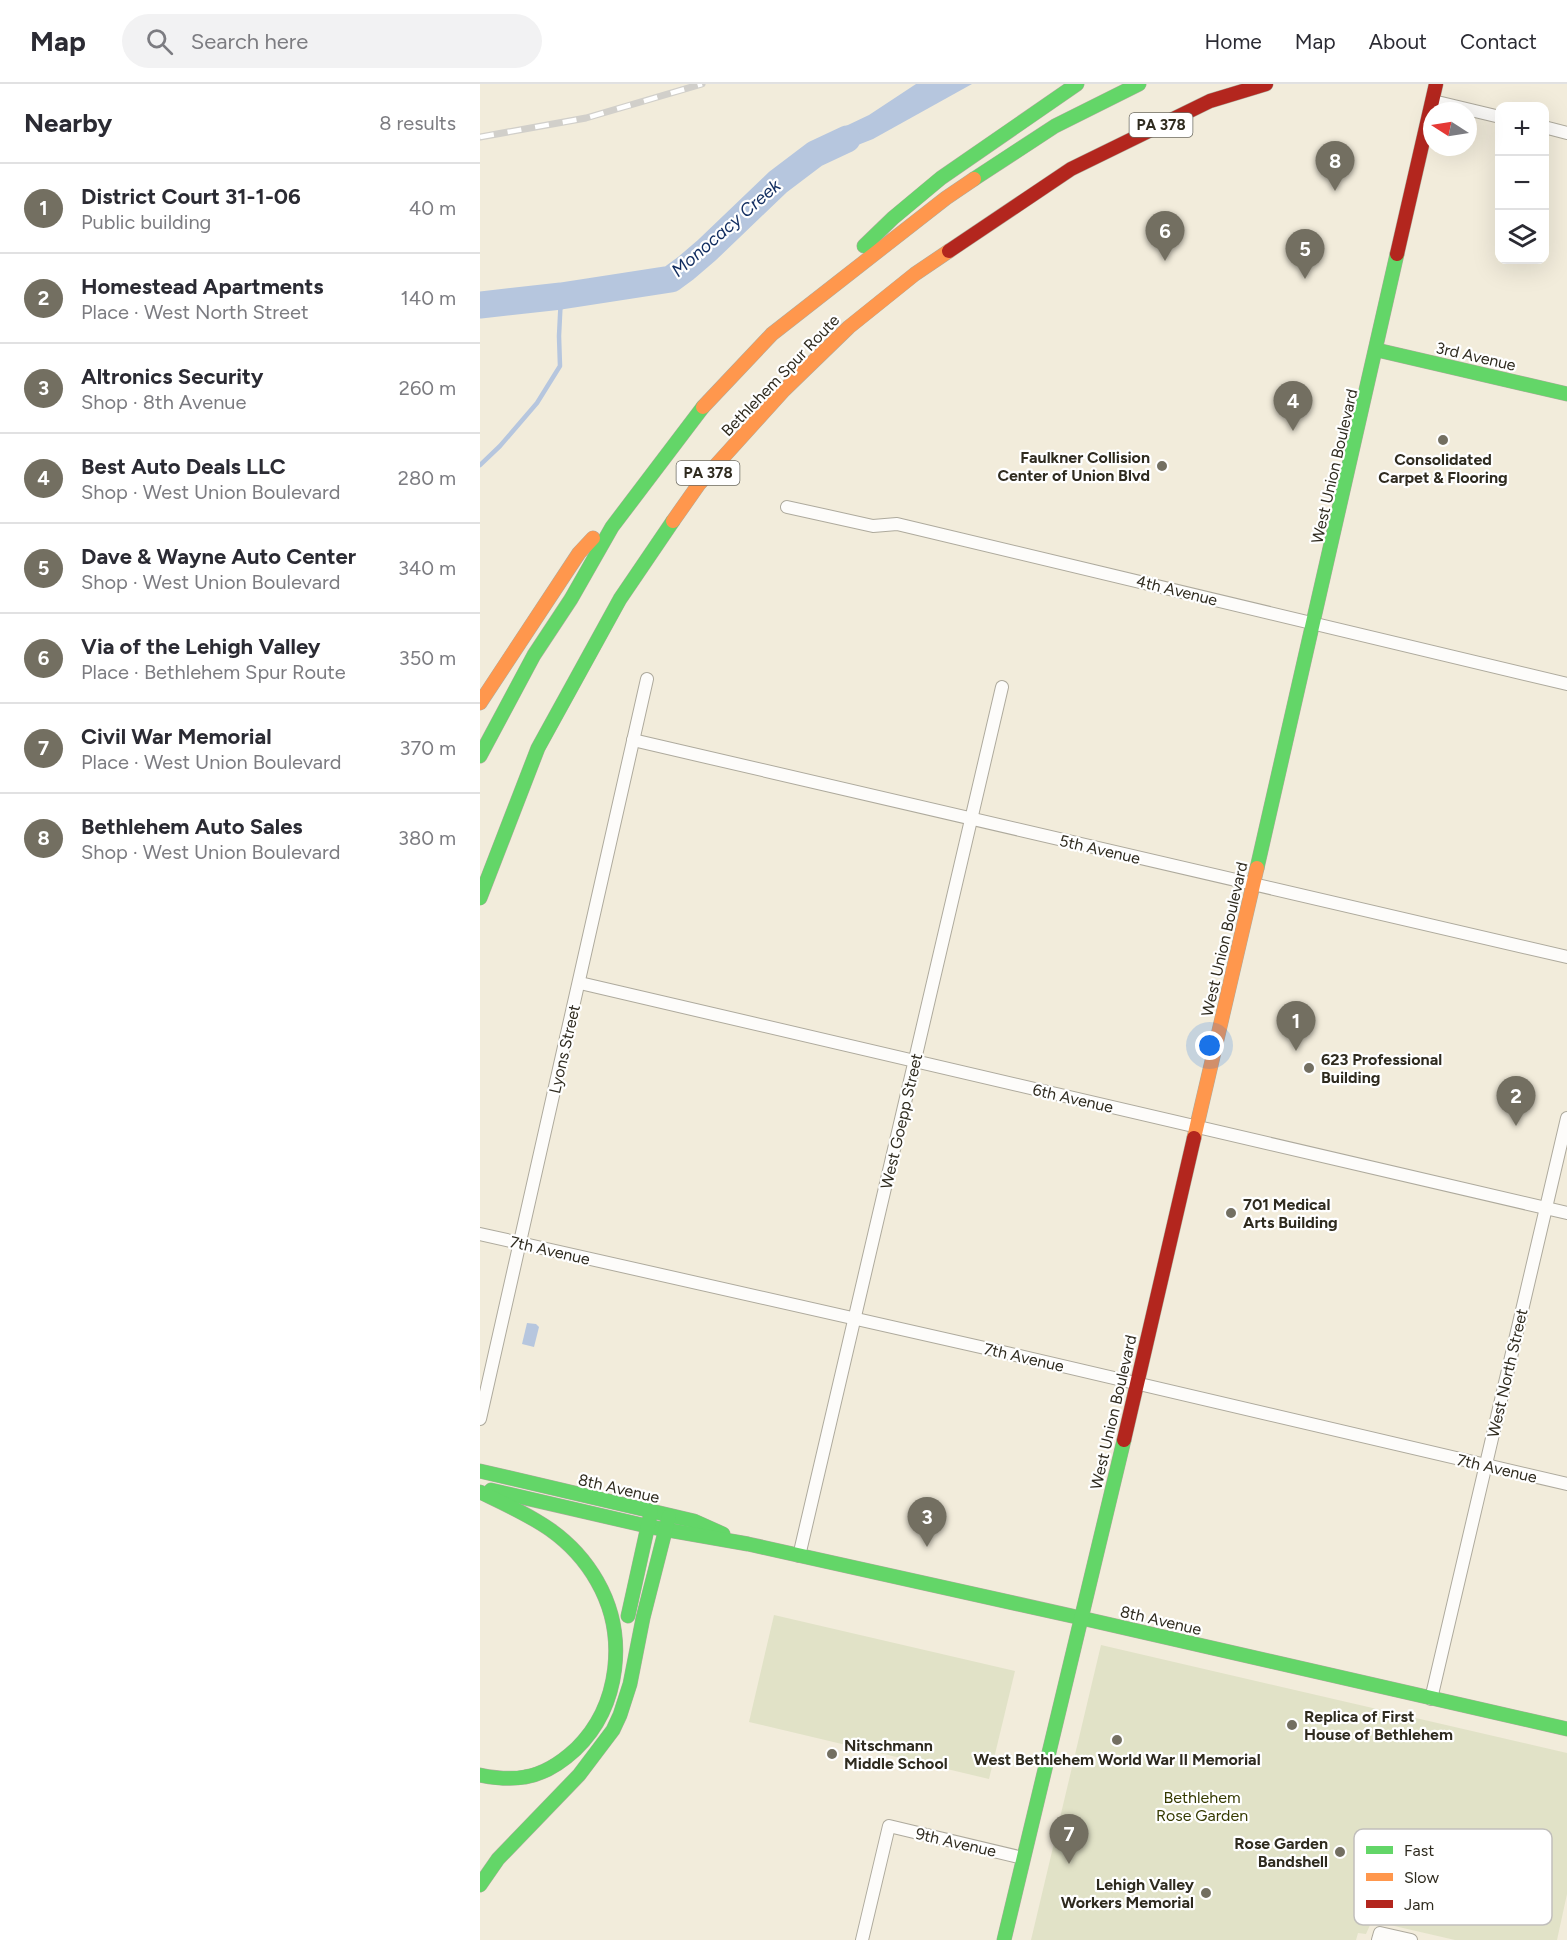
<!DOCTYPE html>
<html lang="en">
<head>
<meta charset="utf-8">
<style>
	:root { --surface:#fff; --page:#f2f2f3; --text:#2b2b33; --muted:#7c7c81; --line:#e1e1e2; --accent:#736f61 }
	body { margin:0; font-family:Figtree,sans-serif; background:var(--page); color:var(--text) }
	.controls { position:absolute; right:18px; top:18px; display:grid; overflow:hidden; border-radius:12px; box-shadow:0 6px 24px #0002 }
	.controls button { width:54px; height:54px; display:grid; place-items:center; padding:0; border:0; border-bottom:2px solid var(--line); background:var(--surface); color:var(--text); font:30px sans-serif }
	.compass { position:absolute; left:943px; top:18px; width:54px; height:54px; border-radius:50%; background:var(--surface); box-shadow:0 6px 24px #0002; rotate:282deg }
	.you { position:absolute; left:730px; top:962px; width:21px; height:21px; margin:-15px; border:4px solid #fff; border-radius:50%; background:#1a73e8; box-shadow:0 0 0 9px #1a73e833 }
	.badge { display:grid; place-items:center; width:39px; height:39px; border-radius:50%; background:var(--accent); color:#fff; font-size:20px; font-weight:700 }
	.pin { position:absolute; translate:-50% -50px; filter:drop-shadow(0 2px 3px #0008) }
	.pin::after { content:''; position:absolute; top:32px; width:21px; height:18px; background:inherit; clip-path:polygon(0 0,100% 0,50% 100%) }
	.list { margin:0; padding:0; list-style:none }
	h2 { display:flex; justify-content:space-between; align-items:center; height:78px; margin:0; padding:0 24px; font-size:26px }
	h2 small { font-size:20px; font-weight:400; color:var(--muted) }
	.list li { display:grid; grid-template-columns:39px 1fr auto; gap:18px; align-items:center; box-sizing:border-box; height:90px; padding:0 24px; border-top:2px solid var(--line) }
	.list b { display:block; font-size:22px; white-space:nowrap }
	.list p { margin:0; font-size:20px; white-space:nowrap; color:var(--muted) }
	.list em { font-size:20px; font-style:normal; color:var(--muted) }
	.icon { flex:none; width:33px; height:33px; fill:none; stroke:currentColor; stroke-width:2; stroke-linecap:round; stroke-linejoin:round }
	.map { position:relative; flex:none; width:1087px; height:1856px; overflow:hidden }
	header { display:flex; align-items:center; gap:36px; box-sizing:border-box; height:84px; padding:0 30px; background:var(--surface); border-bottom:2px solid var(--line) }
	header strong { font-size:28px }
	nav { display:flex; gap:33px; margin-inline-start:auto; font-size:21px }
	.search { width:420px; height:54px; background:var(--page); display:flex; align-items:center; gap:15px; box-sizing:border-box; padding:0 21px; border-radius:33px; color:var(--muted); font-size:22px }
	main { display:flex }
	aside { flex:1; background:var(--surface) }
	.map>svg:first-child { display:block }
	.green { fill:#e1e2c7 }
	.water { fill:#b6c6de }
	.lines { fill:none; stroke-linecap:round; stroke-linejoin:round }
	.stream { stroke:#b6c6de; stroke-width:4.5 }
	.river { stroke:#b6c6de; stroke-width:27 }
	.street-casing { stroke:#aeaa9d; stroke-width:14 }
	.fast-casing { stroke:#aeaa9d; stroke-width:15 }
	.slow-casing { stroke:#aeaa9d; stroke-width:15 }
	.jam-casing { stroke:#aeaa9d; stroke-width:15 }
	.street { stroke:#fdfcfa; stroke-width:12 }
	.fast { stroke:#63d668; stroke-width:14 }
	.slow { stroke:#ff974d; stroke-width:14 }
	.jam { stroke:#b3261e; stroke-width:14 }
	.rail-casing { stroke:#d1cfca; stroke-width:7 }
	.rail { stroke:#fff; stroke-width:4.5; stroke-dasharray:14; stroke-linecap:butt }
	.poi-dot { fill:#736f61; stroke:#fff; stroke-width:2 }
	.labels { text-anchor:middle; stroke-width:4.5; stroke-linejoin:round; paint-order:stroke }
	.shield { fill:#fff; stroke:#6d6b62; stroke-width:1.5 }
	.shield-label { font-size:15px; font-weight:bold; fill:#2f2b1f }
	.street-label { font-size:16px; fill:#2f2b1f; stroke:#fff }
	.poi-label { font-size:16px; font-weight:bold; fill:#2f2b1f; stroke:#fff; text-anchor:start }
	.park-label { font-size:16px; fill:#353a00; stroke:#fff }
	.water-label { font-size:18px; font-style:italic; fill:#102c5f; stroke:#fff }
	.key { fill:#fff; stroke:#c1bfbc; stroke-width:1.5 }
	.key-label { font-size:16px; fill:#2f2b1f }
</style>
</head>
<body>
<header>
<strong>Map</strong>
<div class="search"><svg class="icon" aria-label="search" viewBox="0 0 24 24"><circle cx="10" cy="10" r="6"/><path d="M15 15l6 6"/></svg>Search here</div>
<nav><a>Home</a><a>Map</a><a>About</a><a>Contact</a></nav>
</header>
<main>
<aside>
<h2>Nearby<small>8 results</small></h2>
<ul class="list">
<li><span class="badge">1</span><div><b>District Court 31-1-06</b><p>Public building</p></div><em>40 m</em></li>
<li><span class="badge">2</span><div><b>Homestead Apartments</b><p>Place · West North Street</p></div><em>140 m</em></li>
<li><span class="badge">3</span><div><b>Altronics Security</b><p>Shop · 8th Avenue</p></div><em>260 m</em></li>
<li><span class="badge">4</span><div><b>Best Auto Deals LLC</b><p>Shop · West Union Boulevard</p></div><em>280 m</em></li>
<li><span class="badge">5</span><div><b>Dave &amp; Wayne Auto Center</b><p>Shop · West Union Boulevard</p></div><em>340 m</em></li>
<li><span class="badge">6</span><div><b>Via of the Lehigh Valley</b><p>Place · Bethlehem Spur Route</p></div><em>350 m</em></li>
<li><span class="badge">7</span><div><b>Civil War Memorial</b><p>Place · West Union Boulevard</p></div><em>370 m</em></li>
<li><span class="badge">8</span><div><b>Bethlehem Auto Sales</b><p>Shop · West Union Boulevard</p></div><em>380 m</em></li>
</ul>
</aside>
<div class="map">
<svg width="1087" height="1856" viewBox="0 0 1087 1856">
	<rect width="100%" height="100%" fill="#f2ecdb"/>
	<g class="green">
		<polygon points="294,1531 535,1587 509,1695 269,1638"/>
		<polygon points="621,1561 1087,1669 1087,1810 1077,1856 975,1856 897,1838 890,1841 886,1850 878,1849 876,1856 551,1856"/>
	</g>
	<g class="water">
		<polygon points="436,0 492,0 393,55 340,76 328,60 389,31"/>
		<polygon points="47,1239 56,1240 59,1243 54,1263 42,1260"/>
	</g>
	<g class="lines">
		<polyline class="stream" points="0,381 20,362 57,319 80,282 79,252 81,212"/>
		<polyline class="river" points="0,221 81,212 191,195 206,184 227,166 298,98 335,70 367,55"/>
		<g class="street-casing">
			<g id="street">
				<polyline points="953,17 1020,33"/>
				<polyline points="1064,43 1087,49"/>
				<polyline points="307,423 393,442 417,440 1087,600"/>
				<polyline points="153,656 1087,873"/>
				<polyline points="100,899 1087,1129"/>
				<polyline points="0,1150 527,1269 1087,1400"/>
				<polyline points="0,1335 167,595"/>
				<polyline points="319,1472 522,603"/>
				<polyline points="951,1615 1087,1034"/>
				<polyline points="382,1856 409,1742 543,1774"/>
				<polyline points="898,1856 900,1849 931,1856"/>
			</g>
		</g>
		<g class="fast-casing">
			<g id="fast">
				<polyline points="494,95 575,42 659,0"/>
				<polyline points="384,162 413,134 461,94 597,0"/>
				<polyline points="897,266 1087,310"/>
				<polyline points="0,672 54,571 91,515 132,443 223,323"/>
				<polyline points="777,784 917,170"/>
				<polyline points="0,814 58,664 140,515 193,437"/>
				<polyline points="0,1387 214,1437 243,1450"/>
				<polyline points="11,1406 171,1443 268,1460 601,1534"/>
				<path d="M0 1408C48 1431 89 1448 117 1497 148 1551 140 1622 96 1665 82 1678 64 1690 45 1693 29 1696 15 1694 0 1691"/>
				<polyline points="148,1532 171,1428"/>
				<polyline points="601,1534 1087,1645"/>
				<polyline points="0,1801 18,1775 99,1691 133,1646 140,1631 150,1600 163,1534 189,1432"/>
				<polyline points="524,1856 644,1356"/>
			</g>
		</g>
		<g class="slow-casing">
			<g id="slow">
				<polyline points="223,323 292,250 466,114 494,95"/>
				<polyline points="193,437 219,400 304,306 369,243 435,190 469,167"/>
				<polyline points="0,619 99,469 113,454"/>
				<polyline points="714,1054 777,784"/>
			</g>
		</g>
		<g class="jam-casing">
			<g id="jam">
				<polyline points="469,167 591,85 730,17 786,0"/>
				<polyline points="917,170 956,0"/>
				<polyline points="644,1356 714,1054"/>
			</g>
		</g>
		<use href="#street" class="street"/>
		<use href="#fast" class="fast"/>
		<use href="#slow" class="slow"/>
		<use href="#jam" class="jam"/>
		<g class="rail-casing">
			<polyline id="rail" points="0,53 106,34 222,0"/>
		</g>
		<use href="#rail" class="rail"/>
	</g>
	<g class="poi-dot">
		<circle cx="963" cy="356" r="6"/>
		<circle cx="682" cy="382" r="6"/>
		<circle cx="829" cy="984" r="6"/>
		<circle cx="751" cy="1129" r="6"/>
		<circle cx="812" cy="1641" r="6"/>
		<circle cx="637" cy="1656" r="6"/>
		<circle cx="352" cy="1670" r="6"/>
		<circle cx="860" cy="1768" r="6"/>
		<circle cx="726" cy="1809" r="6"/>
	</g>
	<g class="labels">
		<g class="shield">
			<rect x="649.5" y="29" width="63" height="24" rx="4.5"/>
			<rect x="196.5" y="377" width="63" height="24" rx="4.5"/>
		</g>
		<g class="shield-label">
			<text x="681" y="46">PA 378</text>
			<text x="228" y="394">PA 378</text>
		</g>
		<g class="street-label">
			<text transform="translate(996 272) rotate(13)" y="6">3rd Avenue</text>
			<text transform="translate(300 291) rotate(-46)" y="6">Bethlehem Spur Route</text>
			<text transform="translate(854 382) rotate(-77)" y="6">West Union Boulevard</text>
			<text transform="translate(697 506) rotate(14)" y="6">4th Avenue</text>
			<text transform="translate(620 765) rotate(13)" y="6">5th Avenue</text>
			<text transform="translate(744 855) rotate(-77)" y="6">West Union Boulevard</text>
			<text transform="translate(84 965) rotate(-77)" y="6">Lyons Street</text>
			<text transform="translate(593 1014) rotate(13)" y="6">6th Avenue</text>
			<text transform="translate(421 1037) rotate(-77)" y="6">West Goepp Street</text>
			<text transform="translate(70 1166) rotate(13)" y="6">7th Avenue</text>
			<text transform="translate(544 1273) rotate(13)" y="6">7th Avenue</text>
			<text transform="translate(1027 1289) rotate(-77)" y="6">West North Street</text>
			<text transform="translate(633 1328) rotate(-77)" y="6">West Union Boulevard</text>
			<text transform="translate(1017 1384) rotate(13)" y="6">7th Avenue</text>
			<text transform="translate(139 1404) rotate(13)" y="6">8th Avenue</text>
			<text transform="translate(681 1536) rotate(13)" y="6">8th Avenue</text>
			<text transform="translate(476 1758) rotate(13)" y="6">9th Avenue</text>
		</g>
		<g class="poi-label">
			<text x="670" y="379" text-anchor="end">Faulkner Collision<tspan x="670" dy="18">Center of Union Blvd</tspan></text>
			<text x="963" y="381" text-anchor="middle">Consolidated<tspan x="963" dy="18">Carpet &amp; Flooring</tspan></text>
			<text x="841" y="981">623 Professional<tspan x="841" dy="18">Building</tspan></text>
			<text x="763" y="1126">701 Medical<tspan x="763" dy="18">Arts Building</tspan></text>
			<text x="824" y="1638">Replica of First<tspan x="824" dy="18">House of Bethlehem</tspan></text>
			<text x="364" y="1667">Nitschmann<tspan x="364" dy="18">Middle School</tspan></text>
			<text x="637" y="1681" text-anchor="middle">West Bethlehem World War II Memorial</text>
			<text x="848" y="1765" text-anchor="end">Rose Garden<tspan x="848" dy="18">Bandshell</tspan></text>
			<text x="714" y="1806" text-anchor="end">Lehigh Valley<tspan x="714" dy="18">Workers Memorial</tspan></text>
		</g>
		<g class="park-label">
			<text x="722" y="1719">Bethlehem<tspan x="722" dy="18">Rose Garden</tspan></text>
		</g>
		<g class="water-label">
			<text transform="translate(246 144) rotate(-41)" y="6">Monocacy Creek</text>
		</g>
	</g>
	<rect x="874" y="1745" width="198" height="96" rx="9" class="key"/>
	<rect x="886" y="1762" width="27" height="8" fill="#63d668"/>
	<rect x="886" y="1789" width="27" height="8" fill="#ff974d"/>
	<rect x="886" y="1816" width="27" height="8" fill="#b3261e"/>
	<g class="key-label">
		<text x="924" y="1772">Fast</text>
		<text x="924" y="1799">Slow</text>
		<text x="924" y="1826">Jam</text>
	</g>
</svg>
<div class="controls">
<button>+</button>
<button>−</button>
<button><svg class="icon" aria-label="layers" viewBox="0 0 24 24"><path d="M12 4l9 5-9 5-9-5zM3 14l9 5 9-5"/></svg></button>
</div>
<svg class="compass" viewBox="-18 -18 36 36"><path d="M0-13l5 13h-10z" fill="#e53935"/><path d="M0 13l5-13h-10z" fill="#7c7c81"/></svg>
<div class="you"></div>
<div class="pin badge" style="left:816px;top:967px">1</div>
<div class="pin badge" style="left:1036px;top:1042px">2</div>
<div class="pin badge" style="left:447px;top:1463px">3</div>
<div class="pin badge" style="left:813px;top:347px">4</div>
<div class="pin badge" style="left:825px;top:195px">5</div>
<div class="pin badge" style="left:685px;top:177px">6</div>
<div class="pin badge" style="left:589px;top:1780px">7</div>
<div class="pin badge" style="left:855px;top:107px">8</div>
</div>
</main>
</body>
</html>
